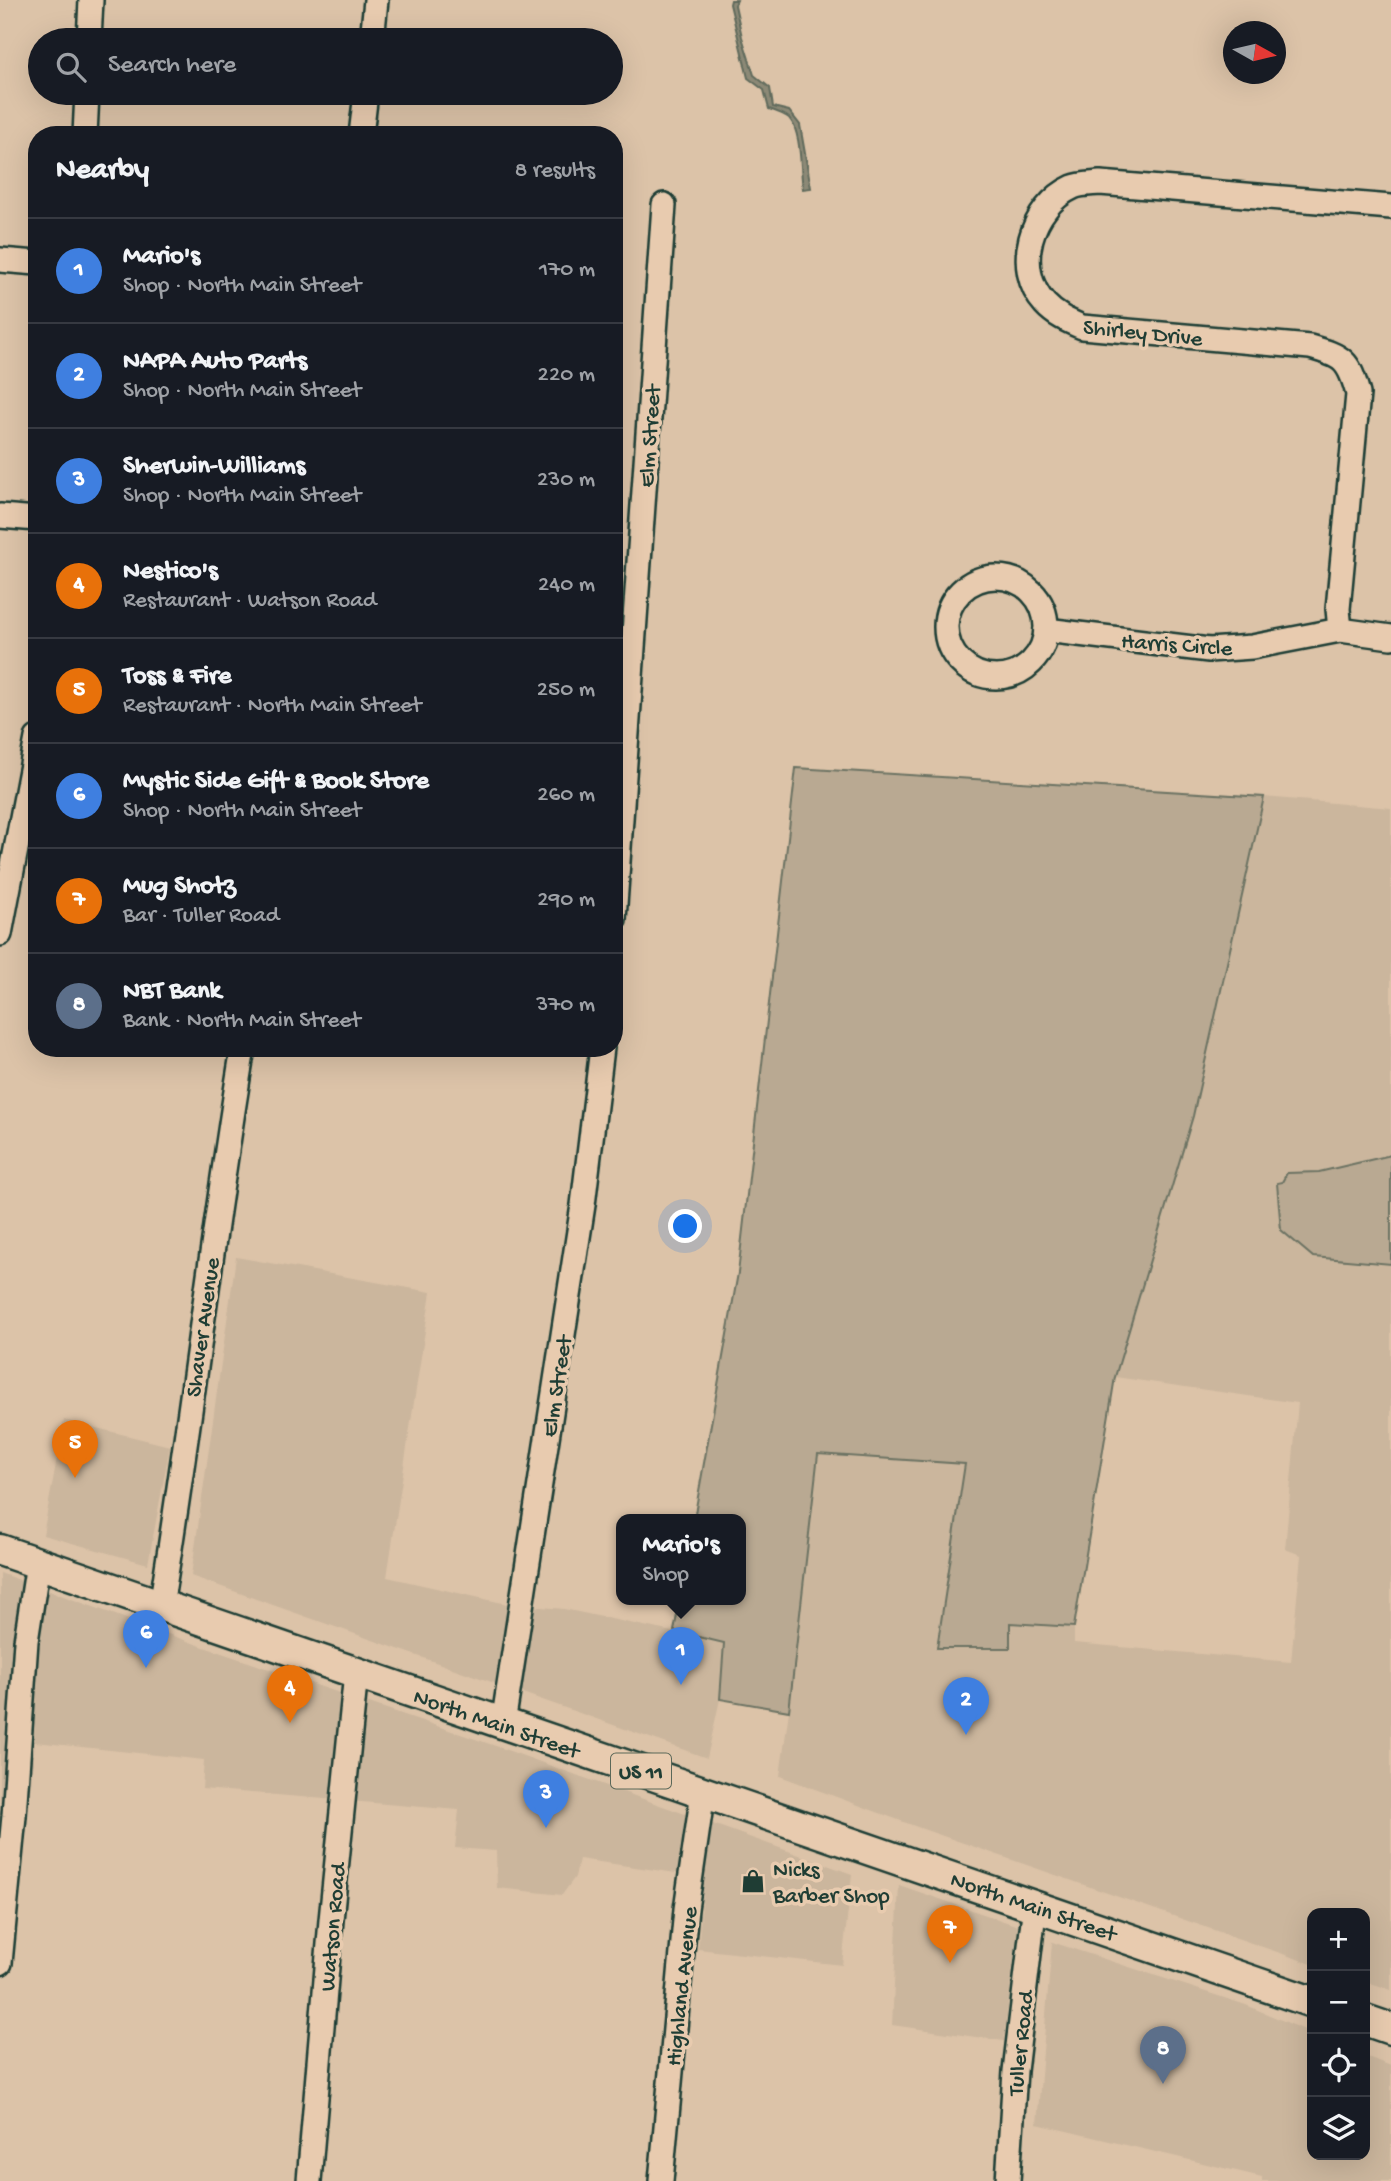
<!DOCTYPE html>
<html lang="en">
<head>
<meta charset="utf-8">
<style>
	:root { --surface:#171b24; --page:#242831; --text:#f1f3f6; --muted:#9ea1a6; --line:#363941; --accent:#7c3aed }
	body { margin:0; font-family:"Gochi Hand",sans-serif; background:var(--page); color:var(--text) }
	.controls { position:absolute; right:21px; bottom:21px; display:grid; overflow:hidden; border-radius:14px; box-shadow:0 7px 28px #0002 }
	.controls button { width:63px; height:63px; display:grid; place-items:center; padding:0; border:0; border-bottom:2px solid var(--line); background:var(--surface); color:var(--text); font:35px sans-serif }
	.compass { position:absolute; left:1223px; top:21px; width:63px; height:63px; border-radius:50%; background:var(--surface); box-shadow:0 7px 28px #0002; rotate:98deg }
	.you { position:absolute; left:686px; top:1227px; width:24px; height:24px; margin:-18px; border:5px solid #fff; border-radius:50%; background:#1a73e8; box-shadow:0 0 0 10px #1a73e833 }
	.badge { display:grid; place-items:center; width:46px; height:46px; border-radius:50%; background:var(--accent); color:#fff; font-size:23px; font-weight:700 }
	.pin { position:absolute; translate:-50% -58px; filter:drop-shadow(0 2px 4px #0008) }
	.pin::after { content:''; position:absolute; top:37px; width:24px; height:21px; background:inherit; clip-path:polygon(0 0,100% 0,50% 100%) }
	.popup { position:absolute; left:616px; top:1514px; width:130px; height:91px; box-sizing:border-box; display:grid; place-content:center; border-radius:14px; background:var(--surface); filter:drop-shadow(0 2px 5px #0005); font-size:23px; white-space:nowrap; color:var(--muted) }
	.popup b { font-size:26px; color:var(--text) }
	.popup::after { content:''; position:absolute; left:50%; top:100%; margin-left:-14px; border:14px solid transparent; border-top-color:var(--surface) }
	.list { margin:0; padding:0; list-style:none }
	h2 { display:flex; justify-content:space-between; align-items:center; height:91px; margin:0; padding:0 28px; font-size:30px }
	h2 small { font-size:23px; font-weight:400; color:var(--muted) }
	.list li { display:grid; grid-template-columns:46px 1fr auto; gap:21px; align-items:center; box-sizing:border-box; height:105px; padding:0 28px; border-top:2px solid var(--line) }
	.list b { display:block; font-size:26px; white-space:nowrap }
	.list p { margin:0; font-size:23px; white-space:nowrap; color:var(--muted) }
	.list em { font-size:23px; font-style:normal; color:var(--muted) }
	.icon { flex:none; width:38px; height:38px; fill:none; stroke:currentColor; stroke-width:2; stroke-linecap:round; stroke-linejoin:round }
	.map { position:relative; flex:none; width:1391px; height:2181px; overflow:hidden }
	.search { position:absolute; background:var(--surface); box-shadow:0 7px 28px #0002; left:28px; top:28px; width:595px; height:77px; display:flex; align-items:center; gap:18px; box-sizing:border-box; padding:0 24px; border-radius:38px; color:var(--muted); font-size:26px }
	.panel { position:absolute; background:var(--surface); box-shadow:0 7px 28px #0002; left:28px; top:126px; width:595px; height:931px; border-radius:28px }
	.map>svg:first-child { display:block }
	.built { fill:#cbb69d }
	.green { fill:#b9a992; stroke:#6c7363; stroke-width:2 }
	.water { fill:#8c8976; stroke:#606b5c; stroke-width:2 }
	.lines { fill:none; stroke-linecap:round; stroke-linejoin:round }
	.minor-casing { stroke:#1f3d34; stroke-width:28 }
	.major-casing { stroke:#1f3d34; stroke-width:35 }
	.minor { stroke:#e8cbaf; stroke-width:23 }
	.major { stroke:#e8cbaf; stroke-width:30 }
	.labels { text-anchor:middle; stroke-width:7; stroke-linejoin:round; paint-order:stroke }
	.shield { fill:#e8cbaf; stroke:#5b6859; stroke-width:2 }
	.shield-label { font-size:21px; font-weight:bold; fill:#1f3d34 }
	.street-label { font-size:23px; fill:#1f3d34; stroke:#e8cbaf }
	.poi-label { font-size:23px; fill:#1f3d34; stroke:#e8cbaf; text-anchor:start }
</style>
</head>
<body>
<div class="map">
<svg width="1391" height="2181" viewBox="0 0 1391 2181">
	<rect width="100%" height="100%" fill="#dcc3a8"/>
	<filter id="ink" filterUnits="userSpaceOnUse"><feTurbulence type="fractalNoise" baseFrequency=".0143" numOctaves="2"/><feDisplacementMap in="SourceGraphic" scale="14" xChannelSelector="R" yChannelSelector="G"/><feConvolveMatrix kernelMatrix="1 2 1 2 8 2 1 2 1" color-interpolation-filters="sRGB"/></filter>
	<g filter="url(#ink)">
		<g class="built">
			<polygon points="1264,797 1391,808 1391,1990 1365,1981 1365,1913 1312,1913 1312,1964 920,1828 780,1776 789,1711 818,1453 965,1464 937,1648 1010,1648 1010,1623 1074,1627 1074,1643 1291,1662 1301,1555 1285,1549 1298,1403 1115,1377 1193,1116"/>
			<polygon points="236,1257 431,1292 387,1577 507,1604 564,1609 724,1643 720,1699 707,1758 191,1576"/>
			<polygon points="64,1420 170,1446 148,1564 43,1535"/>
			<polygon points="0,1573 201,1646 490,1744 852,1874 842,1965 698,1949 704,1877 579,1859 575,1877 562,1895 497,1888 496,1851 455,1848 459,1810 202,1789 204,1760 35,1742 29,1806 0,1803"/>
			<polygon points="899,1885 1018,1926 1004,2041 892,2025"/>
			<polygon points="1052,1942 1246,2005 1312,2033 1312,2155 1365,2155 1365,2056 1391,2066 1391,2181 1262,2181 1262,2177 1037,2124"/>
		</g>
		<g class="green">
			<polygon points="796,768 1264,797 1193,1116 1115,1377 1074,1627 1010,1623 1010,1648 937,1648 965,1464 818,1454 789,1711 720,1699 724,1643 674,1631 680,1599 740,1599 740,1519 694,1519 738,1273"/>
			<polygon points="1391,1155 1391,1264 1313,1257 1281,1230 1277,1183 1282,1182 1287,1173 1319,1172"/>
		</g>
		<path class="water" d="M731 0H737L735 5 742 37 754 75 770 88 773 107 789 111 800 125 811 188 803 189C800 170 802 132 789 118 784 114 775 111 769 109L764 90 748 78 730 4Z"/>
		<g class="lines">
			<g class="minor-casing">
				<g id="minor">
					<polyline points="89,40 91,0"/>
					<polyline points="372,40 376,0"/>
					<polyline points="85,135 87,93"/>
					<polyline points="361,135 366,93"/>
					<polyline points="0,260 37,263"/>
					<polyline points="0,516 37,519"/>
					<circle cx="996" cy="627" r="50"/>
					<polyline points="1046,630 1209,650 1252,647 1340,630 1391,637"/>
					<path d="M1340 630 1338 609 1358 394C1349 360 1343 356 1310 347L1082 327C1068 321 1055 315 1045 304 1012 268 1031 206 1073 187 1080 184 1091 184 1100 183L1391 207"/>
					<polyline points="614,919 664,205"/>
					<polyline points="0,934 37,738"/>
					<path d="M161 1606C191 1421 212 1234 243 1048"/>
					<polyline points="503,1724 583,1205 602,1048"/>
					<polyline points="0,1963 14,1816 26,1641 38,1563"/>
					<polyline points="309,2181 331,1920 356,1673"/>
					<polyline points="661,2181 686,1909 703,1792"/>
					<polyline points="1008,2181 1015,2071 1035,1904"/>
				</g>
			</g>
			<g class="major-casing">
				<g id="major">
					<path d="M0 1550C437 1702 875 1850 1312 2002"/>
					<polyline points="1365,2020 1391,2029"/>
				</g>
			</g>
			<use href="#minor" class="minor"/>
			<use href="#major" class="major"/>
		</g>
	</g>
	<defs>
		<g id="shop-bare" transform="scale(1.89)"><path d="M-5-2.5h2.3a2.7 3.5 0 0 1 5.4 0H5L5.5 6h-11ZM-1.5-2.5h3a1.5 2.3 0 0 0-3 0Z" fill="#1f3d34" stroke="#e8cbaf" stroke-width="2.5" paint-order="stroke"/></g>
	</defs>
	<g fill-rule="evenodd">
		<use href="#shop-bare" x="753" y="1881"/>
	</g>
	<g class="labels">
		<rect class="shield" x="611" y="1753.5" width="60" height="35" rx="5"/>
		<g class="shield-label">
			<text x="641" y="1778">US 11</text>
		</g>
		<g class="street-label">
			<text transform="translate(1143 331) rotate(6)" y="8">Shirley Drive</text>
			<text transform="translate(648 436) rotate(-86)" y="8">Elm Street</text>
			<text transform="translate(1177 643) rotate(4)" y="8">Harris Circle</text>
			<text transform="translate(201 1327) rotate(-82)" y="8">Shaver Avenue</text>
			<text transform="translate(555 1386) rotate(-81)" y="8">Elm Street</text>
			<text transform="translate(497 1722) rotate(19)" y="8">North Main Street</text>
			<text transform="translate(1034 1905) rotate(19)" y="8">North Main Street</text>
			<text transform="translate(331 1927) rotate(-85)" y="8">Watson Road</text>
			<text transform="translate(680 1986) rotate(-84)" y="8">Highland Avenue</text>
			<text transform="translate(1019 2043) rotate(-84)" y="8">Tuller Road</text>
		</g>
		<g class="poi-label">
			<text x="773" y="1876">Nicks<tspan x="773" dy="26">Barber Shop</tspan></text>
		</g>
	</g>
</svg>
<div class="controls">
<button>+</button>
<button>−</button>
<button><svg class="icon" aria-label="locate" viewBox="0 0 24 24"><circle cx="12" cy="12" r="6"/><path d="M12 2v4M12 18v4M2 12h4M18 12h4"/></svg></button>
<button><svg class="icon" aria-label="layers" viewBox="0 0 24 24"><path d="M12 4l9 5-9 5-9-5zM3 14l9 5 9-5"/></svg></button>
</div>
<svg class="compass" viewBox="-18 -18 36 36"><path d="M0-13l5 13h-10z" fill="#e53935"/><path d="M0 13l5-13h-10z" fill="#9ea1a6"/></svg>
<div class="you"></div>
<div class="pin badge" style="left:681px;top:1685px;background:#3f7fe0">1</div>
<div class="popup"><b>Mario's</b>Shop</div>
<div class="pin badge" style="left:966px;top:1735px;background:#3f7fe0">2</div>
<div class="pin badge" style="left:546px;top:1828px;background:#3f7fe0">3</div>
<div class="pin badge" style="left:290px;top:1723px;background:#e8710a">4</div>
<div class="pin badge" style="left:75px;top:1478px;background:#e8710a">5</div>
<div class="pin badge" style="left:146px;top:1668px;background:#3f7fe0">6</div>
<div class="pin badge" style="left:950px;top:1963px;background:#e8710a">7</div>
<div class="pin badge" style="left:1163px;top:2084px;background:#5c6f8a">8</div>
<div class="search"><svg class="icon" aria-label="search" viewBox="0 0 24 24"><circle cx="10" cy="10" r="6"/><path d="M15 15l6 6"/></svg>Search here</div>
<section class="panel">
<h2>Nearby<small>8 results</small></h2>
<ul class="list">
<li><span class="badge" style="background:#3f7fe0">1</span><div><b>Mario's</b><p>Shop · North Main Street</p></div><em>170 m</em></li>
<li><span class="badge" style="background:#3f7fe0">2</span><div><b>NAPA Auto Parts</b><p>Shop · North Main Street</p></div><em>220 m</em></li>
<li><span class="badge" style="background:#3f7fe0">3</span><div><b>Sherwin-Williams</b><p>Shop · North Main Street</p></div><em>230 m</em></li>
<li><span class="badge" style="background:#e8710a">4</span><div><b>Nestico's</b><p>Restaurant · Watson Road</p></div><em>240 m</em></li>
<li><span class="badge" style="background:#e8710a">5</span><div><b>Toss &amp; Fire</b><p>Restaurant · North Main Street</p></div><em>250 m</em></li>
<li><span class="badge" style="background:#3f7fe0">6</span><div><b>Mystic Side Gift &amp; Book Store</b><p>Shop · North Main Street</p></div><em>260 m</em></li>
<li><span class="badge" style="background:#e8710a">7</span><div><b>Mug Shotz</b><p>Bar · Tuller Road</p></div><em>290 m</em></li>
<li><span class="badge" style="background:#5c6f8a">8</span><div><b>NBT Bank</b><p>Bank · North Main Street</p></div><em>370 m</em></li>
</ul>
</section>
</div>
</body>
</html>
